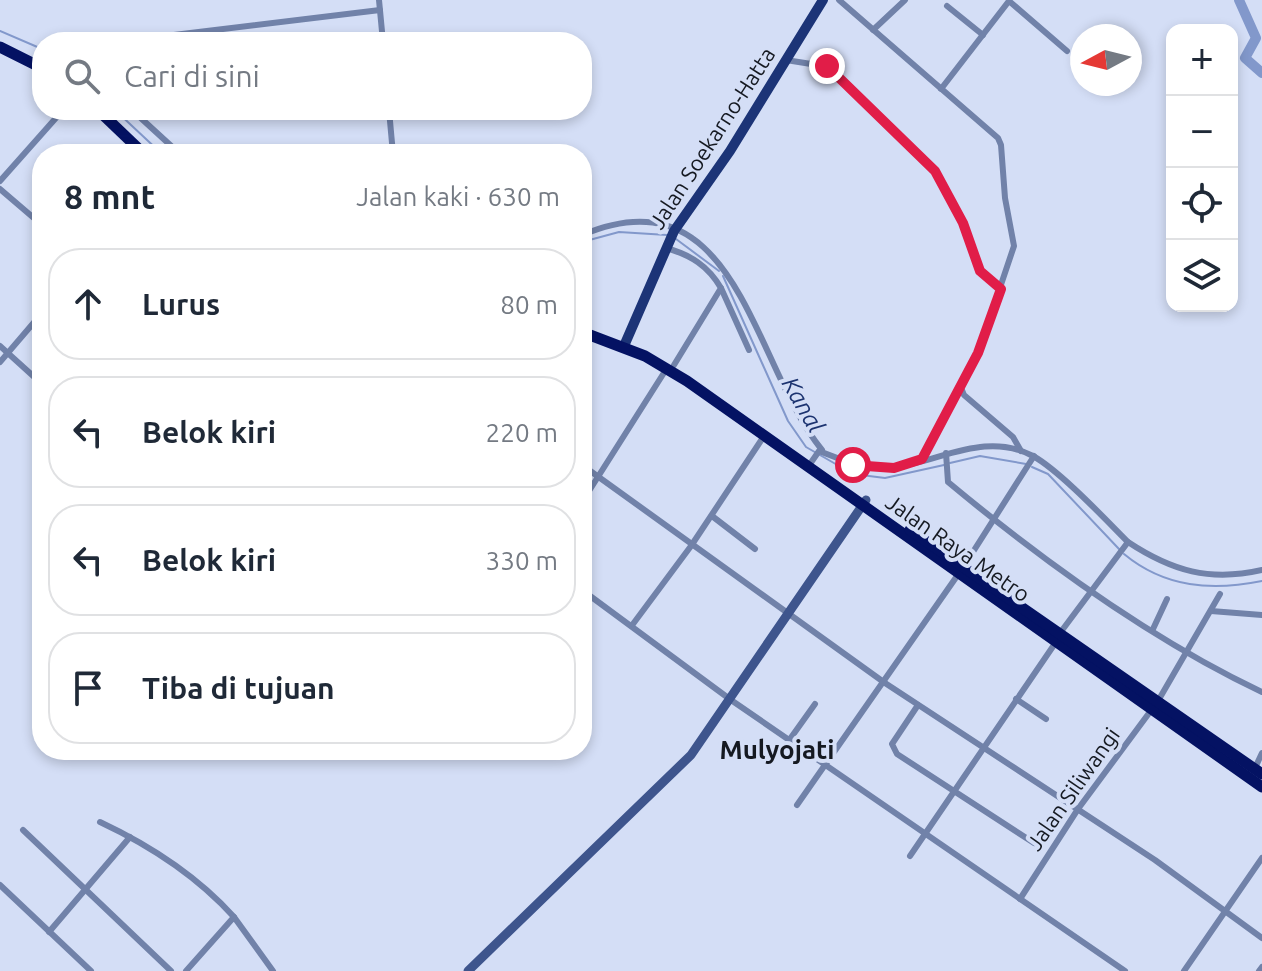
<!DOCTYPE html>
<html lang="id">
<head>
<meta charset="utf-8">
<style>
	:root { --surface:#fff; --page:#f6f6f7; --text:#1f2937; --muted:#747a83; --line:#e0e1e3 }
	body { margin:0; font-family:Ubuntu,sans-serif; background:var(--page); color:var(--text) }
	.controls { position:absolute; right:24px; top:24px; display:grid; overflow:hidden; border-radius:16px; box-shadow:0 4px 12px #0003 }
	.controls button { width:72px; height:72px; display:grid; place-items:center; padding:0; border:0; border-bottom:2px solid var(--line); background:var(--surface); color:var(--text); font:40px sans-serif }
	.compass { position:absolute; left:1070px; top:24px; width:72px; height:72px; border-radius:50%; background:var(--surface); box-shadow:0 4px 12px #0003; rotate:263deg }
	.stop { position:absolute; width:24px; height:24px; margin:-18px; border:6px solid #e11d48; border-radius:50%; background:#fff }
	.stop.end { background:#e11d48; border-color:#fff; box-shadow:0 2px 8px #0008 }
	.list { margin:0; padding:0; list-style:none }
	h2 { display:flex; justify-content:space-between; align-items:center; height:104px; margin:0; padding:0 32px; font-size:34px }
	h2 small { font-size:26px; font-weight:400; color:var(--muted) }
	.list li { display:grid; grid-template-columns:52px 1fr auto; gap:24px; align-items:center; box-sizing:border-box; height:112px; margin:0 16px 16px; padding:0 16px; border:2px solid var(--line); border-radius:32px }
	.list b { display:block; font-size:30px; white-space:nowrap }
	.list em { font-size:26px; font-style:normal; color:var(--muted) }
	.icon { flex:none; width:44px; height:44px; fill:none; stroke:currentColor; stroke-width:2; stroke-linecap:round; stroke-linejoin:round }
	.map { position:relative; flex:none; width:1262px; height:971px; overflow:hidden }
	.search { position:absolute; background:var(--surface); box-shadow:0 4px 12px #0003; left:32px; top:32px; width:560px; height:88px; display:flex; align-items:center; gap:20px; box-sizing:border-box; padding:0 28px; border-radius:32px; color:var(--muted); font-size:30px }
	.panel { position:absolute; background:var(--surface); box-shadow:0 4px 12px #0003; left:32px; top:144px; width:560px; height:616px; border-radius:32px }
	.map>svg:first-child { display:block }
	.lines { fill:none; stroke-linecap:round; stroke-linejoin:round }
	.stream { stroke:#8298cb; stroke-width:2 }
	.river { stroke:#8298cb; stroke-width:10 }
	.street { stroke:#7182a9; stroke-width:6 }
	.secondary { stroke:#3e558d; stroke-width:9 }
	.primary { stroke:#1c3477; stroke-width:10 }
	.highway { stroke:#041263; stroke-width:11 }
	.route { stroke:#e11d48; stroke-width:10 }
	.labels { text-anchor:middle; stroke-width:8; stroke-linejoin:round; paint-order:stroke }
	.street-label { font-size:22px; fill:#151921; stroke:#d4def6 }
	.water-label { font-size:24px; font-style:italic; fill:#1c3370; stroke:#d4def6 }
	.quarter-label { font-size:26px; font-weight:bold; fill:#151921; stroke:#d4def6 }
</style>
</head>
<body>
<div class="map">
<svg width="1262" height="971" viewBox="0 0 1262 971">
	<rect width="100%" height="100%" fill="#d4def6"/>
	<g class="lines">
		<g class="stream">
			<polyline points="0,31 42,49"/>
			<polyline points="115,110 162,154"/>
			<polyline points="676,239 719,271"/>
			<polyline points="582,242 619,232 667,235"/>
			<polyline points="723,276 788,421 806,447 853,474 885,478 944,465"/>
			<polyline points="950,463 980,456 1026,464"/>
			<polyline points="1032,467 1048,474 1119,549"/>
			<path d="M1124 554C1165 588 1212 591 1262 581"/>
		</g>
		<polyline class="river" points="1239,0 1256,38 1245,58 1262,73"/>
		<g class="street">
			<polyline points="379,0 383,42"/>
			<polyline points="839,0 998,138 1001,145 1005,198 1014,246 978,353 922,459"/>
			<polyline points="947,6 983,35"/>
			<polyline points="873,30 905,0"/>
			<polyline points="116,42 380,10"/>
			<polyline points="786,60 830,67 935,171 963,223 980,271 1001,289"/>
			<polyline points="941,89 1009,1 1067,51"/>
			<polyline points="132,110 180,154"/>
			<polyline points="389,110 393,154"/>
			<polyline points="0,181 63,110"/>
			<polyline points="0,189 42,225"/>
			<path d="M582 235C738 169 752 365 822 450"/>
			<path d="M666 248C691 255 708 266 721 288L674 365"/>
			<polyline points="721,288 749,350"/>
			<polyline points="0,346 42,384"/>
			<polyline points="0,362 42,313"/>
			<polyline points="960,385 964,395 1013,437 1021,451"/>
			<path d="M946 453 948 482C1043 561 1150 639 1262 692"/>
			<path d="M810 464 819 451C845 461 866 471 895 467 941 461 986 431 1033 456 1060 471 1105 519 1128 542L1060 633"/>
			<polyline points="582,465 885,683 1155,860 1262,938"/>
			<polyline points="582,502 667,368"/>
			<polyline points="712,516 755,549"/>
			<path d="M1128 542C1172 571 1210 582 1262 570"/>
			<polyline points="582,590 731,700 1125,971"/>
			<polyline points="1211,611 1262,615"/>
			<polyline points="633,624 691,546 764,436"/>
			<polyline points="1153,629 1167,599"/>
			<polyline points="1016,699 1046,719"/>
			<polyline points="918,705 892,744 897,754 1034,843"/>
			<polyline points="790,739 815,704"/>
			<polyline points="1255,768 1262,753"/>
			<polyline points="797,805 964,566 1034,456"/>
			<path d="M100 822C149 845 198 877 234 917"/>
			<polyline points="23,830 171,971"/>
			<polyline points="910,856 1056,642"/>
			<polyline points="0,885 91,971"/>
			<polyline points="1020,899 1078,809 1158,701 1220,594"/>
			<polyline points="49,932 130,837"/>
			<polyline points="186,971 234,917 273,971"/>
			<polyline points="1184,971 1262,858"/>
			<polyline points="1259,971 1262,967"/>
		</g>
		<polyline class="secondary" points="468,971 691,755 866,500"/>
		<polyline class="primary" points="624,346 674,231 730,151 823,0"/>
		<g class="highway">
			<polyline points="0,47 42,68"/>
			<polyline points="98,110 144,154"/>
			<polyline points="582,332 645,356 687,381 1262,787"/>
			<polyline points="910,530 1262,774"/>
		</g>
	</g>
	<g class="lines">
		<polyline class="route" points="827,66 935,171 963,223 980,271 1001,289 978,353 922,459 894,468 853,465"/>
	</g>
	<g class="labels">
		<g class="street-label">
			<text transform="translate(712 138) rotate(-57)" y="8">Jalan Soekarno-Hatta</text>
			<text transform="translate(958 548) rotate(35)" y="8">Jalan Raya Metro</text>
			<text transform="translate(1073 789) rotate(-55)" y="8">Jalan Siliwangi</text>
		</g>
		<g class="water-label">
			<text transform="translate(803 405) rotate(60)" y="8">Kanal</text>
		</g>
		<g class="quarter-label">
			<text x="777" y="759">Mulyojati</text>
		</g>
	</g>
</svg>
<div class="controls">
<button>+</button>
<button>−</button>
<button><svg class="icon" aria-label="locate" viewBox="0 0 24 24"><circle cx="12" cy="12" r="6"/><path d="M12 2v4M12 18v4M2 12h4M18 12h4"/></svg></button>
<button><svg class="icon" aria-label="layers" viewBox="0 0 24 24"><path d="M12 4l9 5-9 5-9-5zM3 14l9 5 9-5"/></svg></button>
</div>
<svg class="compass" viewBox="-18 -18 36 36"><path d="M0-13l5 13h-10z" fill="#e53935"/><path d="M0 13l5-13h-10z" fill="#747a83"/></svg>
<div class="stop" style="left:853px;top:465px"></div>
<div class="stop end" style="left:827px;top:66px"></div>
<div class="search"><svg class="icon" aria-label="search" viewBox="0 0 24 24"><circle cx="10" cy="10" r="6"/><path d="M15 15l6 6"/></svg>Cari di sini</div>
<section class="panel">
<h2>8 mnt<small>Jalan kaki · 630 m</small></h2>
<ul class="list">
<li><svg class="icon" aria-label="ahead" viewBox="0 0 24 24"><path d="M12 20V5M6 11l6-6 6 6"/></svg><div><b>Lurus</b></div><em>80 m</em></li>
<li><svg class="icon" aria-label="left" viewBox="0 0 24 24"><path d="M17 20v-9H6M10 6l-5 5 5 5"/></svg><div><b>Belok kiri</b></div><em>220 m</em></li>
<li><svg class="icon" aria-label="left" viewBox="0 0 24 24"><path d="M17 20v-9H6M10 6l-5 5 5 5"/></svg><div><b>Belok kiri</b></div><em>330 m</em></li>
<li><svg class="icon" aria-label="arrive" viewBox="0 0 24 24"><path d="M6 21V4h12l-3 4 3 4H6"/></svg><div><b>Tiba di tujuan</b></div></li>
</ul>
</section>
</div>
</body>
</html>
